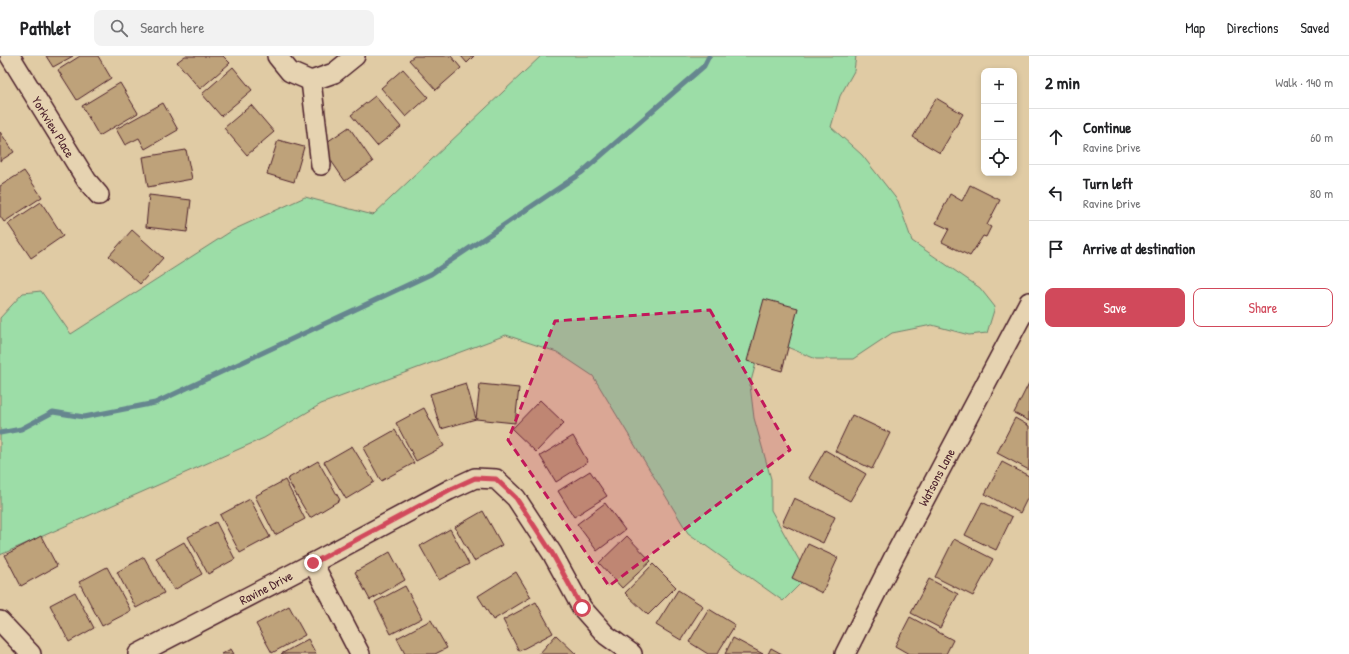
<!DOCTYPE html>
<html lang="en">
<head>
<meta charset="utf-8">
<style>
	:root { --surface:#fff; --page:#f2f2f2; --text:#202124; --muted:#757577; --line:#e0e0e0; --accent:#d1495b }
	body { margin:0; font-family:"Patrick Hand",sans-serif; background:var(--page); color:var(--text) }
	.controls { position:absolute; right:12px; top:12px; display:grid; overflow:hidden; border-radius:8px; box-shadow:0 2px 6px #0003 }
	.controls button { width:36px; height:36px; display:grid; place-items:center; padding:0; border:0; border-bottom:1px solid var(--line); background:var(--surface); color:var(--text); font:20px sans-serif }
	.stop { position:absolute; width:12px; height:12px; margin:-9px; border:3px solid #d1495b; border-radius:50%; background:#fff }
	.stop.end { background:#d1495b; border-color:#fff; box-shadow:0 1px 4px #0008 }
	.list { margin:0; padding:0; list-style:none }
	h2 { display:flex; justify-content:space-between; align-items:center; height:52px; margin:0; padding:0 16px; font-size:17px }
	h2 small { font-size:13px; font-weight:400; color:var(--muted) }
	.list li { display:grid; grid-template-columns:26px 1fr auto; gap:12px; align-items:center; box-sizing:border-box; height:56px; padding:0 16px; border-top:1px solid var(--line) }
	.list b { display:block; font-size:15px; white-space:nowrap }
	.list p { margin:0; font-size:13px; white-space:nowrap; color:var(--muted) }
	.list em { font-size:13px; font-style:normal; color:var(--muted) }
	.actions { display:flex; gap:8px; padding:12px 16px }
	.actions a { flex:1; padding:9px 0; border:1px solid var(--accent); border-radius:8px; text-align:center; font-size:14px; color:var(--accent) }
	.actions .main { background:var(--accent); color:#fff }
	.icon { flex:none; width:22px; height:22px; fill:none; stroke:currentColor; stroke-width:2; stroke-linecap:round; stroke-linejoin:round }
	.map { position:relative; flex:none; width:1029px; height:598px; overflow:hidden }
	header { display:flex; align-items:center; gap:24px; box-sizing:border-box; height:56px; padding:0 20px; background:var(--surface); border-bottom:1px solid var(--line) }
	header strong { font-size:19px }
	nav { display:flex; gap:22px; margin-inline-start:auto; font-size:14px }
	.search { width:280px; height:36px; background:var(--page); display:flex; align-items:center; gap:10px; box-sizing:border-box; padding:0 14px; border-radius:8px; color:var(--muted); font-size:15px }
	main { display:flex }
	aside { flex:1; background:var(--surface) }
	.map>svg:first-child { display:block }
	.green { fill:#9cdda7; stroke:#737e69 }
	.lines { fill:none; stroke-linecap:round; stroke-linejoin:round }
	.stream { stroke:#66868f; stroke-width:5 }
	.building { fill:#bea27a; stroke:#4a1f2b }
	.minor-casing { stroke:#4a1f2b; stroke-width:22 }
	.minor { stroke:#e6d3b1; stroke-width:19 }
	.route { stroke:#d1495b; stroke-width:5 }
	.marked { fill:#c2185b; fill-opacity:0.2; stroke:#c2185b; stroke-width:3; stroke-dasharray:8 5; stroke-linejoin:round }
	.labels { text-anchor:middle; stroke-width:4; stroke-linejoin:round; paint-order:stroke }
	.street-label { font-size:13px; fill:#4a1f2b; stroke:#e6d3b1 }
</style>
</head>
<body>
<header>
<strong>Pathlet</strong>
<div class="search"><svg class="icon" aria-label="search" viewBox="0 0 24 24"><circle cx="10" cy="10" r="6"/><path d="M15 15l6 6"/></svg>Search here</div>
<nav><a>Map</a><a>Directions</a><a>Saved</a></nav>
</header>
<main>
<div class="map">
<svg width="1029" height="598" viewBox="0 0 1029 598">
	<rect width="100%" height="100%" fill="#e0cba4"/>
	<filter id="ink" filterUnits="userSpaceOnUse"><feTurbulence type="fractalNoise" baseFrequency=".025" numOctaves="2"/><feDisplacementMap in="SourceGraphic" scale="8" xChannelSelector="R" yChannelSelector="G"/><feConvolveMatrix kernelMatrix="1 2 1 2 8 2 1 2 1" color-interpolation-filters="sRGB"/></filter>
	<g filter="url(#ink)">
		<polygon class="green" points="541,0 856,0 854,15 840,40 831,71 862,99 898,145 912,185 980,232 995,251 987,277 969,279 932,269 892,277 853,303 816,303 763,281 750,329 754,362 771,423 771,454 808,520 783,545 688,477 593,320 557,296 506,279 321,348 264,382 0,499 0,262 23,237 41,235 71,278 233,174 305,141 373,159"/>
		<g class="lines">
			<polyline class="stream" points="0,377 21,373 53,356 84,361 155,347 431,218 581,117 704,10 709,0"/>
		</g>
		<g class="building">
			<polygon points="46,0 73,0 53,11"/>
			<polygon points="80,0 98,0 111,22 77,44 58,14"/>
			<polygon points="185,0 223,0 230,7 200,33 177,6"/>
			<polygon points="414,0 451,0 461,12 436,34 409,4"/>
			<polygon points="461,0 474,0 467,7"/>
			<polygon points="233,11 252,34 221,60 202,38"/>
			<polygon points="403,13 428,41 406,61 381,32"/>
			<polygon points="120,27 138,57 99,80 82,50"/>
			<polygon points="375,40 401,71 377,90 351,59"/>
			<polygon points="936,42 963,58 940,97 913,81"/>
			<polygon points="163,47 178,74 145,93 139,82 125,89 116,73"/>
			<polygon points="251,49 274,76 247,99 224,72"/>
			<polygon points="349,71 373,106 345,125 321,90"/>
			<polygon points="0,76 14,96 0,105"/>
			<polygon points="278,84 304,91 294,126 267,118"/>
			<polygon points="186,94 192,123 148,131 143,101"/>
			<polygon points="24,115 42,141 4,166 0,160 0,130"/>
			<polygon points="970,129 1000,144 987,169 991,171 986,181 983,180 970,200 942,186 949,173 936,167 950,138 962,145"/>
			<polygon points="149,139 191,144 187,176 146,171"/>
			<polygon points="41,146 63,180 31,202 8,168"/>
			<polygon points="132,174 163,202 140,228 109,200"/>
			<polygon points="764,243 798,252 782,315 747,305"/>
			<polygon points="466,327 476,363 441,373 430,338"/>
			<polygon points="1029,327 1029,365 1014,357"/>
			<polygon points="480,328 519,332 515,367 476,363"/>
			<polygon points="540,344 564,367 536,396 512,373"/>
			<polygon points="424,352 444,390 416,405 396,367"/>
			<polygon points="852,359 890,377 872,413 835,395"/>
			<polygon points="1015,362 1029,370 1029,414 997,397"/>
			<polygon points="395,374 414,407 381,425 363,392"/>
			<polygon points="573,380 588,406 556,426 540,400"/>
			<polygon points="352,390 374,426 346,443 324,406"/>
			<polygon points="825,394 866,418 850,445 809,422"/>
			<polygon points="318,405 340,444 310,462 287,423"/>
			<polygon points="1002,406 1029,420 1029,439 1020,457 985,438"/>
			<polygon points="590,415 607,440 574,461 558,435"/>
			<polygon points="285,424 305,463 275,479 255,440"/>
			<polygon points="794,442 835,461 823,487 782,468"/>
			<polygon points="250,443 270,481 240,497 220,459"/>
			<polygon points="982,446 1012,461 996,494 965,479"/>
			<polygon points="605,447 625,474 597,495 577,468"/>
			<polygon points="483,455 502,489 474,505 455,471"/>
			<polygon points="216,466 235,503 208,518 188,481"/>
			<polygon points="450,473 469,508 439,524 420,490"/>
			<polygon points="41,480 57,510 21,530 5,499"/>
			<polygon points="627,480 651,505 622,532 599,507"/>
			<polygon points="954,483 993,503 973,540 935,521"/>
			<polygon points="184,486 202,518 174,534 156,502"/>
			<polygon points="808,488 838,502 822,537 792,522"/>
			<polygon points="390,496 405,524 370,544 355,516"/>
			<polygon points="144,501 164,537 136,552 117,516"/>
			<polygon points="653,508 676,531 648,559 625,537"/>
			<polygon points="107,511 131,555 102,570 79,526"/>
			<polygon points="516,516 531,541 493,564 478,540"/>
			<polygon points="929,523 958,538 940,572 911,557"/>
			<polygon points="405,530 422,562 391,578 375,546"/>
			<polygon points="678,534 703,550 681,584 656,569"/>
			<polygon points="75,536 94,572 69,586 50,549"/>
			<polygon points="536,546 553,577 519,595 503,564"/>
			<polygon points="289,550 305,579 272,597 256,568"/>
			<polygon points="709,553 735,569 717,598 708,598 689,586"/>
			<polygon points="910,561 953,584 946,598 909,598 895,590"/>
			<polygon points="431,564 447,592 435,598 405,598 397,582"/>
			<polygon points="556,579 576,598 539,598"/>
			<polygon points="733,582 763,598 725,598"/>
			<polygon points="308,583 316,598 281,598"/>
			<polygon points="771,592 782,598 768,598"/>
			<polygon points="231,593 234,598 221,598"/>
		</g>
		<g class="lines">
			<g class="minor-casing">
				<g id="minor">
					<path id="s1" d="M10 0 87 125 99 139"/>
					<polyline points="277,0 290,16 311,25 334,17 355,0"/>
					<polyline points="311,25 321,109"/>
					<polyline points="313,507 360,598"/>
					<polyline points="0,565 31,598"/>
					<path id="s2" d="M138 598 313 507 449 434 475 422 496 423 516 442 552 497 582 552 606 579 632 598"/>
					<path id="s3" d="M845 598 895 499 1029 246"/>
				</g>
			</g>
			<use href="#minor" class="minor"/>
		</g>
	</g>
	<g class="lines" filter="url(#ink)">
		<polyline class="route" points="313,507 449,434 475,422 496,423 516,442 552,497 582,552"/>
	</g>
	<path class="marked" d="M710 254 790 394 609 530 508 384 555 265Z"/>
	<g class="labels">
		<g class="street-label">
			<text dy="5" stroke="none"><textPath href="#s1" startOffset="83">Yorkview Place</textPath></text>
			<text dy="5" stroke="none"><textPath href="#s3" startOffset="199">Watsons Lane</textPath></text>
			<text dy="5" stroke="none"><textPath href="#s2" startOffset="144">Ravine Drive</textPath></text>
		</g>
	</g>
</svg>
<div class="controls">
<button>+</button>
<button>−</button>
<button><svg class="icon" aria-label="locate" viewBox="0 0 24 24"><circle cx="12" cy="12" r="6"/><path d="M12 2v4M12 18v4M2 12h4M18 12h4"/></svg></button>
</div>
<div class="stop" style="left:582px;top:552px"></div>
<div class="stop end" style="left:313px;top:507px"></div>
</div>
<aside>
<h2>2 min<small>Walk · 140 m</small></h2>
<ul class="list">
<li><svg class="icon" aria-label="ahead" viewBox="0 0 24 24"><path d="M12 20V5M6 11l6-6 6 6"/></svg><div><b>Continue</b><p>Ravine Drive</p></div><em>60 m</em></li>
<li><svg class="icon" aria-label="left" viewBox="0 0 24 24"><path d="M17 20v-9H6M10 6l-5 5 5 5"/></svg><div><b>Turn left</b><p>Ravine Drive</p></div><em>80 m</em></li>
<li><svg class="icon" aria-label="arrive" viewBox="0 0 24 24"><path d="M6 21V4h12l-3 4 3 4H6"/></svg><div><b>Arrive at destination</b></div></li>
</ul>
<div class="actions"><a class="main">Save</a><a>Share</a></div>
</aside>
</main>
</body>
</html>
